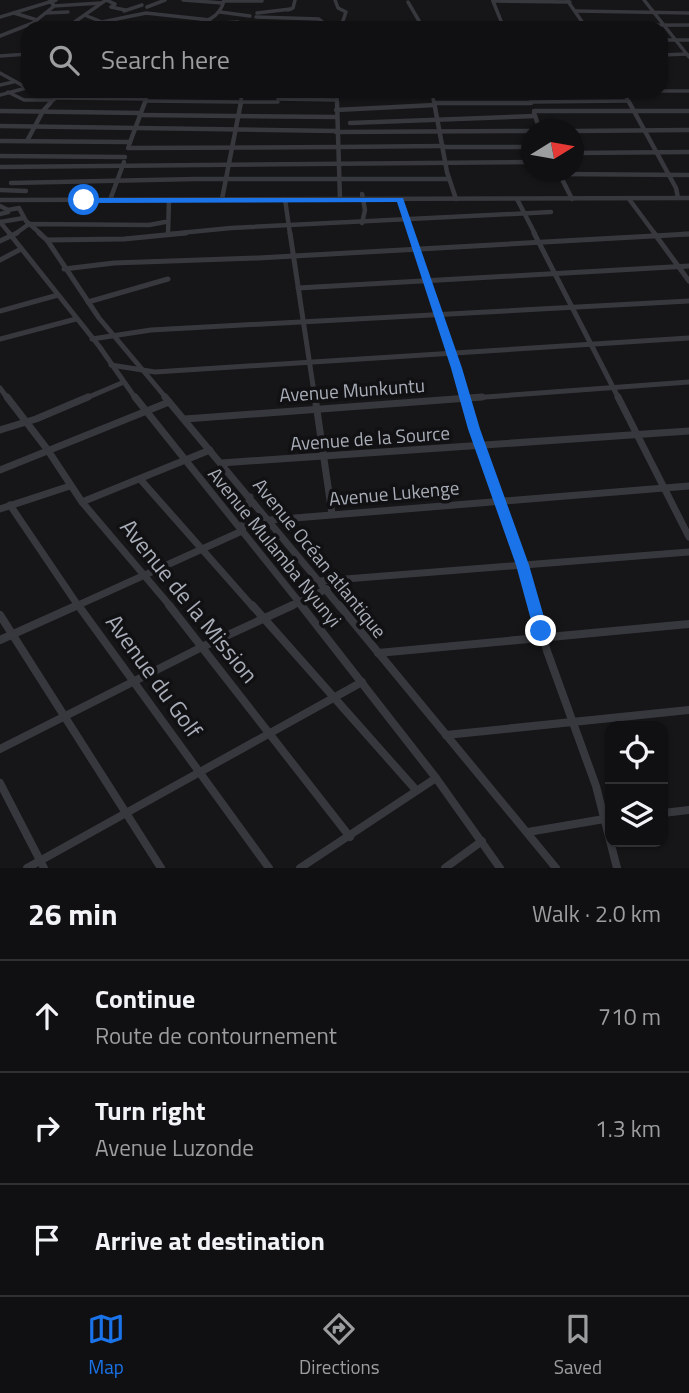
<!DOCTYPE html>
<html lang="en">
<head>
<meta charset="utf-8">
<style>
	:root { --surface:#101012; --page:#19191b; --text:#f1f3f6; --muted:#9c9d9f; --line:#303032; --accent:#1a73e8 }
	body { margin:0; font-family:"Titillium Web",sans-serif; background:var(--page); color:var(--text) }
	.controls { position:absolute; right:21px; bottom:21px; display:grid; overflow:hidden; border-radius:14px; box-shadow:0 2px 5px #0004 }
	.controls button { width:63px; height:63px; display:grid; place-items:center; padding:0; border:0; border-bottom:2px solid var(--line); background:var(--surface); color:var(--text); font:35px sans-serif }
	.compass { position:absolute; left:521px; top:119px; width:63px; height:63px; border-radius:50%; background:var(--surface); box-shadow:0 2px 5px #0004; rotate:79deg }
	.stop { position:absolute; width:21px; height:21px; margin:-16px; border:5px solid #1a73e8; border-radius:50%; background:#fff }
	.stop.end { background:#1a73e8; border-color:#fff; box-shadow:0 2px 7px #0008 }
	.list { margin:0; padding:0; list-style:none }
	h2 { display:flex; justify-content:space-between; align-items:center; height:91px; margin:0; padding:0 28px; font-size:30px }
	h2 small { font-size:23px; font-weight:400; color:var(--muted) }
	.list li { display:grid; grid-template-columns:46px 1fr auto; gap:21px; align-items:center; box-sizing:border-box; height:112px; padding:0 28px; border-top:2px solid var(--line) }
	.list b { display:block; font-size:26px; white-space:nowrap }
	.list p { margin:0; font-size:23px; white-space:nowrap; color:var(--muted) }
	.list em { font-size:23px; font-style:normal; color:var(--muted) }
	.icon { flex:none; width:38px; height:38px; fill:none; stroke:currentColor; stroke-width:2; stroke-linecap:round; stroke-linejoin:round }
	.map { position:relative; flex:none; width:689px; height:868px; overflow:hidden }
	.search { position:absolute; background:var(--surface); box-shadow:0 2px 5px #0004; left:21px; right:21px; top:21px; height:77px; display:flex; align-items:center; gap:18px; box-sizing:border-box; padding:0 24px; border-radius:21px; color:var(--muted); font-size:26px }
	.sheet { height:427px; background:var(--surface) }
	nav { display:flex; justify-content:space-around; align-items:center; box-sizing:border-box; height:98px; border-top:2px solid var(--line); background:var(--surface); font-size:19px; color:var(--muted) }
	nav a { display:grid; justify-items:center; gap:4px }
	nav .on { color:var(--accent) }
	.map>svg:first-child { display:block }
	.lines { fill:none; stroke-linecap:round; stroke-linejoin:round }
	.minor-far4 { stroke:#37383d; stroke-width:3.5 }
	.minor-far3 { stroke:#37383d; stroke-width:4.5 }
	.minor-far2 { stroke:#37383d; stroke-width:5 }
	.minor-far1 { stroke:#37383d; stroke-width:7 }
	.minor { stroke:#37383d; stroke-width:8 }
	.route { fill:#1a73e8 }
	.labels { text-anchor:middle; stroke-width:7; stroke-linejoin:round; paint-order:stroke }
	.street-label { font-size:19px; fill:#a8adb8; stroke:#111113 }
	.near-street-label { font-size:23px; fill:#a8adb8; stroke:#111113 }
</style>
</head>
<body>
<div class="map">
<svg width="689" height="868" viewBox="0 0 689 868">
	<rect width="100%" height="100%" fill="#161618"/>
	<g class="lines">
		<g class="minor-far4">
			<polyline points="183,0 223,3"/>
			<polyline points="335,0 338,8 346,12 341,26"/>
			<polyline points="567,0 585,26"/>
			<polyline points="644,0 689,57"/>
			<polyline points="224,1 262,1"/>
			<polyline points="493,1 570,2"/>
			<polyline points="493,1 503,26"/>
			<polyline points="408,2 422,26"/>
			<polyline points="53,6 101,3"/>
			<polyline points="147,7 165,0"/>
			<polyline points="288,10 293,8 295,0"/>
			<polyline points="124,11 142,5"/>
			<polyline points="576,11 689,13"/>
			<polyline points="220,12 250,16"/>
			<polyline points="14,13 37,20"/>
			<polyline points="46,13 68,12"/>
			<polyline points="257,13 291,9"/>
			<polyline points="87,16 107,24 108,28"/>
			<polyline points="0,17 56,0"/>
			<polyline points="256,17 319,19 325,24 503,25"/>
			<polyline points="102,22 146,13 210,20"/>
			<polyline points="33,23 45,28"/>
			<polyline points="146,24 186,24"/>
			<polyline points="206,24 238,22"/>
			<polyline points="261,24 325,24"/>
			<path d="M186 25C204 23 220 19 224 0"/>
			<polyline points="503,26 689,25"/>
			<polyline points="66,28 106,0 115,4 111,7 125,10"/>
			<polyline points="0,36 33,23 53,7 53,3 49,2"/>
			<polyline points="661,40 689,40"/>
			<polyline points="661,55 687,54"/>
			<polyline points="0,56 28,54"/>
			<polyline points="0,73 27,88"/>
			<polyline points="0,85 13,82"/>
			<polyline points="337,91 337,104"/>
			<polyline points="432,91 434,104"/>
			<polyline points="527,91 551,91"/>
			<polyline points="595,91 600,91"/>
			<polyline points="623,91 630,104"/>
			<polyline points="661,91 689,91"/>
			<polyline points="8,92 24,100 54,100"/>
			<polyline points="0,95 26,88"/>
			<polyline points="55,98 146,99"/>
			<polyline points="278,99 336,100"/>
			<polyline points="145,101 241,102"/>
			<polyline points="241,102 278,102"/>
			<polyline points="530,102 628,101"/>
			<polyline points="435,103 531,103"/>
			<polyline points="49,104 57,96 54,91"/>
			<polyline points="144,104 149,91"/>
			<polyline points="240,104 243,91"/>
		</g>
		<g class="minor-far3">
			<polyline points="337,102 340,199"/>
			<polyline points="434,102 447,172 456,199"/>
			<polyline points="629,102 676,188 678,198"/>
			<polyline points="435,103 531,103"/>
			<polyline points="336,110 435,105"/>
			<polyline points="0,111 140,113"/>
			<polyline points="534,111 689,111"/>
			<polyline points="534,113 540,130"/>
			<polyline points="140,115 336,117"/>
			<polyline points="350,123 535,116"/>
			<polyline points="0,126 336,131"/>
			<polyline points="574,131 689,130"/>
			<polyline points="336,132 532,131"/>
			<polyline points="0,141 130,142"/>
			<polyline points="27,141 43,111 51,102"/>
			<polyline points="129,145 145,102"/>
			<polyline points="337,147 443,146"/>
			<polyline points="443,147 532,147"/>
			<polyline points="128,148 337,147"/>
			<polyline points="574,153 689,152"/>
			<polyline points="0,156 125,157"/>
			<polyline points="0,167 532,162"/>
			<polyline points="559,173 572,199"/>
			<polyline points="559,174 689,175"/>
			<polyline points="11,183 195,179 449,179"/>
			<polyline points="0,190 26,191"/>
			<polyline points="362,194 365,210 362,223"/>
			<polyline points="222,199 241,102"/>
			<polyline points="285,199 290,234"/>
			<polyline points="517,199 535,234"/>
			<polyline points="629,199 655,234"/>
			<polyline points="0,200 689,198"/>
			<polyline points="110,200 124,162"/>
			<polyline points="401,200 412,234"/>
			<polyline points="0,206 8,210 19,208 26,221 41,234"/>
			<polyline points="0,214 8,212"/>
			<polyline points="0,222 10,234"/>
			<polyline points="0,222 24,218"/>
			<polyline points="15,234 29,224 149,225 165,222"/>
			<polyline points="168,234 169,200"/>
			<polyline points="169,234 231,228 551,212"/>
			<polyline points="682,234 689,234"/>
		</g>
		<g class="minor-far2">
			<polyline points="9,233 99,346 136,399"/>
			<polyline points="39,233 47,240 99,318 167,399"/>
			<polyline points="290,233 315,399"/>
			<polyline points="412,233 466,399"/>
			<polyline points="534,233 619,399"/>
			<polyline points="654,233 689,281"/>
			<polyline points="47,240 124,239 186,233"/>
			<polyline points="0,241 17,233"/>
			<polyline points="0,260 21,249"/>
			<polyline points="64,269 114,263 258,258 689,234"/>
			<polyline points="298,288 689,266"/>
			<polyline points="88,302 168,279"/>
			<polyline points="0,311 58,295"/>
			<polyline points="0,339 76,319"/>
			<polyline points="92,339 151,330 689,301"/>
			<polyline points="111,365 155,372 689,338"/>
			<polyline points="0,388 8,399"/>
			<polyline points="84,399 124,382"/>
			<polyline points="458,399 689,382"/>
		</g>
		<g class="minor-far1">
			<polyline points="7,397 47,449 82,502 171,607"/>
			<polyline points="135,397 303,607"/>
			<polyline points="165,397 340,607"/>
			<polyline points="315,397 332,514"/>
			<polyline points="465,397 534,607"/>
			<polyline points="618,397 689,537"/>
			<polyline points="185,419 482,397"/>
			<polyline points="0,430 36,419 88,397"/>
			<polyline points="221,463 689,431"/>
			<polyline points="0,470 169,402"/>
			<polyline points="140,479 253,607"/>
			<polyline points="82,502 210,450"/>
			<polyline points="10,505 79,607"/>
			<polyline points="0,509 70,486"/>
			<polyline points="270,520 689,486"/>
			<polyline points="320,581 689,552"/>
			<polyline points="74,607 242,531 250,497"/>
			<polyline points="289,607 327,589"/>
		</g>
		<g class="minor">
			<polyline points="78,605 269,868"/>
			<polyline points="169,605 350,837"/>
			<polyline points="252,605 416,790"/>
			<polyline points="301,605 436,778 500,868"/>
			<polyline points="339,605 556,868"/>
			<polyline points="534,605 547,651 596,786 617,868"/>
			<polyline points="0,615 161,868"/>
			<polyline points="0,640 78,605"/>
			<polyline points="378,653 689,624"/>
			<polyline points="446,735 689,710"/>
			<polyline points="0,749 202,647 293,605"/>
			<polyline points="0,783 44,868"/>
			<polyline points="663,813 689,810"/>
			<polyline points="528,832 610,818"/>
			<polyline points="27,868 362,682"/>
			<polyline points="300,868 436,778"/>
			<polyline points="445,868 482,841"/>
		</g>
	</g>
	<polygon class="route" points="81,198 403,198 462,368 480,429 529,565 548,631 546,635 541,636 534,631 516,565 468,429 451,368 397,202 84,203"/>
	<g class="labels">
		<g class="street-label">
			<text transform="translate(352 390) rotate(-4)" y="7">Avenue Munkuntu</text>
			<text transform="translate(370 438) rotate(-4)" y="7">Avenue de la Source</text>
			<text transform="translate(394 493) rotate(-5)" y="7">Avenue Lukenge</text>
			<text transform="translate(275 547) rotate(51)" y="7">Avenue Mulamba Nyunyi</text>
			<text transform="translate(320 558) rotate(51)" y="7">Avenue Océan atlantique</text>
		</g>
		<g class="near-street-label">
			<text transform="translate(189 601) rotate(51)" y="8">Avenue de la Mission</text>
			<text transform="translate(154 676) rotate(54)" y="8">Avenue du Golf</text>
		</g>
	</g>
</svg>
<div class="controls">
<button><svg class="icon" aria-label="locate" viewBox="0 0 24 24"><circle cx="12" cy="12" r="6"/><path d="M12 2v4M12 18v4M2 12h4M18 12h4"/></svg></button>
<button><svg class="icon" aria-label="layers" viewBox="0 0 24 24"><path d="M12 4l9 5-9 5-9-5zM3 14l9 5 9-5"/></svg></button>
</div>
<svg class="compass" viewBox="-18 -18 36 36"><path d="M0-13l5 13h-10z" fill="#e53935"/><path d="M0 13l5-13h-10z" fill="#9c9d9f"/></svg>
<div class="stop" style="left:84px;top:200px"></div>
<div class="stop end" style="left:541px;top:631px"></div>
<div class="search"><svg class="icon" aria-label="search" viewBox="0 0 24 24"><circle cx="10" cy="10" r="6"/><path d="M15 15l6 6"/></svg>Search here</div>
</div>
<section class="sheet">
<h2>26 min<small>Walk · 2.0 km</small></h2>
<ul class="list">
<li><svg class="icon" aria-label="ahead" viewBox="0 0 24 24"><path d="M12 20V5M6 11l6-6 6 6"/></svg><div><b>Continue</b><p>Route de contournement</p></div><em>710 m</em></li>
<li><svg class="icon" aria-label="right" viewBox="0 0 24 24"><path d="M7 20v-9h11M14 6l5 5-5 5"/></svg><div><b>Turn right</b><p>Avenue Luzonde</p></div><em>1.3 km</em></li>
<li><svg class="icon" aria-label="arrive" viewBox="0 0 24 24"><path d="M6 21V4h12l-3 4 3 4H6"/></svg><div><b>Arrive at destination</b></div></li>
</ul>
</section>
<nav>
<a class="on"><svg class="icon" aria-label="map" viewBox="0 0 24 24"><path d="M3 6l6-2 6 2 6-2v14l-6 2-6-2-6 2zM9 4v14M15 6v14"/></svg>Map</a>
<a><svg class="icon" aria-label="directions" viewBox="0 0 24 24"><path d="M12 3l9 9-9 9-9-9zM9 14v-3h6M13 9l2 2-2 2"/></svg>Directions</a>
<a><svg class="icon" aria-label="saved" viewBox="0 0 24 24"><path d="M7 4h10v16l-5-4-5 4z"/></svg>Saved</a>
</nav>
</body>
</html>
